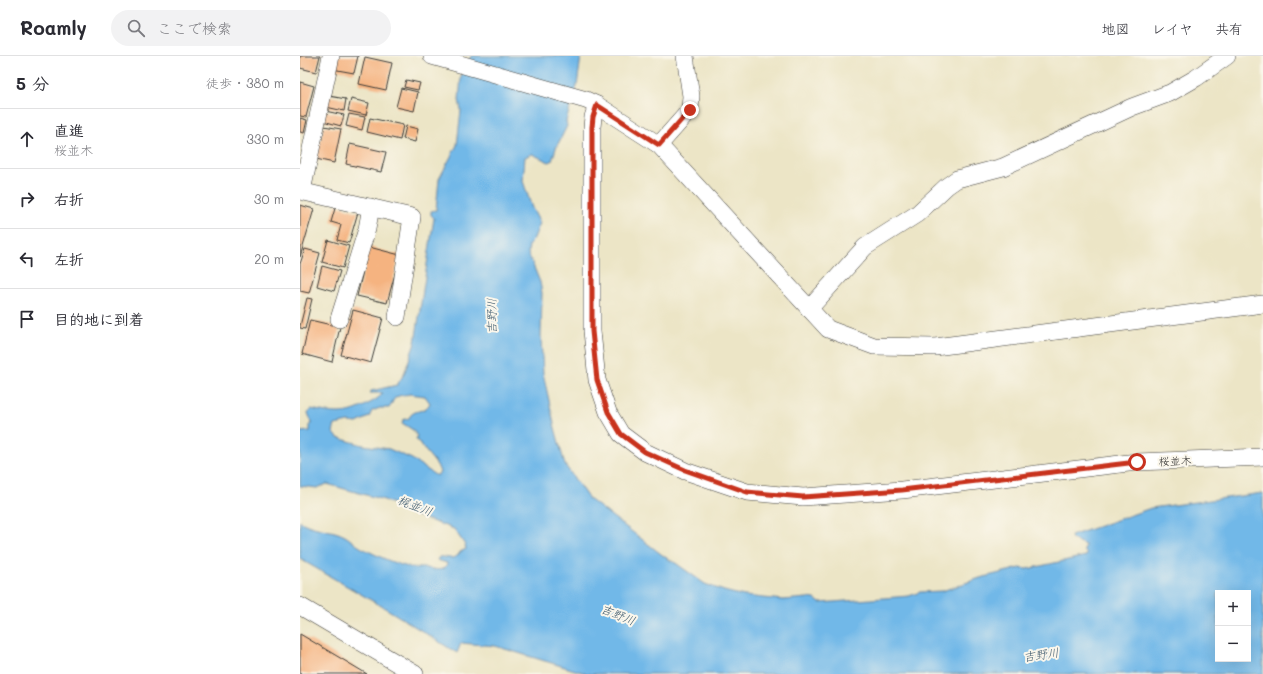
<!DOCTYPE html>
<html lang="ja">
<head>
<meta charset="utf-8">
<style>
	:root { --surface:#fff; --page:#f2f2f3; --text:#2b2b33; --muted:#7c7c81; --line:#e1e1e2 }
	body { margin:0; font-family:Mali,"Klee One",sans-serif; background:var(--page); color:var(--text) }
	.controls { position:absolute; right:12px; bottom:12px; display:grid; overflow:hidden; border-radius:0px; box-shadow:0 4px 16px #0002 }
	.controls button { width:36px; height:36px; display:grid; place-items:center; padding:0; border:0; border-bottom:1px solid var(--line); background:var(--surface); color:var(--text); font:20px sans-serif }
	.stop { position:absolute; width:12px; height:12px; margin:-9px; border:3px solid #c8321e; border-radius:50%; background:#fff }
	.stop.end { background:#c8321e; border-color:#fff; box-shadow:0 1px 4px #0008 }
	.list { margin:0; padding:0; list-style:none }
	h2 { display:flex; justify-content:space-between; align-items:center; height:52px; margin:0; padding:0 16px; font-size:17px }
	h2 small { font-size:13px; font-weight:400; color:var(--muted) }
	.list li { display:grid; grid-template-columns:26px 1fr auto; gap:12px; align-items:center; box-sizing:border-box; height:60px; padding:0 16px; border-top:1px solid var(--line) }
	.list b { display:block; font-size:15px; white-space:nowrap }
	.list p { margin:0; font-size:13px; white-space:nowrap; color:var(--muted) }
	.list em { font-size:13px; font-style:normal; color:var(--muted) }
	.icon { flex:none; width:22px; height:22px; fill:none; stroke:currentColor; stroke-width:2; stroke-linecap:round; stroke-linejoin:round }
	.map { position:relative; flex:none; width:963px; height:618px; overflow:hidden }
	header { display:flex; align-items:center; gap:24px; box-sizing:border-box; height:56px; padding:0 20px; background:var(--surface); border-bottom:1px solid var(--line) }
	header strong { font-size:19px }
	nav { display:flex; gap:22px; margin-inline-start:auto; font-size:14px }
	.search { width:280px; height:36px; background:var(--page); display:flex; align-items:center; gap:10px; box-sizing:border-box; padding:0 14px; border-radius:22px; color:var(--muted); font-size:15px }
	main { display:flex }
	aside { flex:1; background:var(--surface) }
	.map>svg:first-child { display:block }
	.water { fill:#71b8e8; stroke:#466a82; fill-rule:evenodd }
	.building { fill:#f5b380 }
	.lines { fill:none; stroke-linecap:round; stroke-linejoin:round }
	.minor-casing { stroke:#3b3a36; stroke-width:18 }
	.minor { stroke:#fff; stroke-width:17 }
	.route { stroke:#c8321e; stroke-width:5 }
	.labels { text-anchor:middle; stroke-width:4; stroke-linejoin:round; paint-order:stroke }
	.street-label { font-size:11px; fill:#1c1c1c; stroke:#fbf7ec }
	.water-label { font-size:12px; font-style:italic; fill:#3e5a6e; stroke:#fbf7ec }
</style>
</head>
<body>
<header>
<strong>Roamly</strong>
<div class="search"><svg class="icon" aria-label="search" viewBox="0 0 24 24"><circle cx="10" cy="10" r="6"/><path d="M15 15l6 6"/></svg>ここで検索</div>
<nav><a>地図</a><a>レイヤ</a><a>共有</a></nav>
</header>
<main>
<aside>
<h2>5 分<small>徒歩 · 380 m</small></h2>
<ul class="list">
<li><svg class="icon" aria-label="ahead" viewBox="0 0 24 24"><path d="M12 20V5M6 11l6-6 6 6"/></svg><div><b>直進</b><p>桜並木</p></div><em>330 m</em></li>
<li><svg class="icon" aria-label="right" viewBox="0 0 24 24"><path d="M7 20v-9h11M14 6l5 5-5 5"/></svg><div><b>右折</b></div><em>30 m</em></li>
<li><svg class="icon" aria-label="left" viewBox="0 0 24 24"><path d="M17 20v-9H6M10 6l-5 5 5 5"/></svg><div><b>左折</b></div><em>20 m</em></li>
<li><svg class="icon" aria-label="arrive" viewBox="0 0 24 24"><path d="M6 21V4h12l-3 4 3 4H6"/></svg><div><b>目的地に到着</b></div></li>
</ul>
</aside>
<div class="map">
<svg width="963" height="618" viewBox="0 0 963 618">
	<rect width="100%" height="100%" fill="#fbf7ec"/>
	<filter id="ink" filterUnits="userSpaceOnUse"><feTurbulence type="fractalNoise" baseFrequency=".025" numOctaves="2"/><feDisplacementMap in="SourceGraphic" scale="8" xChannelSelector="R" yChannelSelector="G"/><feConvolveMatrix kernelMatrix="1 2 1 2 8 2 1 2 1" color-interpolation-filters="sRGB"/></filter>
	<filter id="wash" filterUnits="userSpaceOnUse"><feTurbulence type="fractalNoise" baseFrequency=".012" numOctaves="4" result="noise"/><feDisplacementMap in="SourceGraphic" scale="16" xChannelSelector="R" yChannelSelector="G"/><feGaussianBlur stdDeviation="0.9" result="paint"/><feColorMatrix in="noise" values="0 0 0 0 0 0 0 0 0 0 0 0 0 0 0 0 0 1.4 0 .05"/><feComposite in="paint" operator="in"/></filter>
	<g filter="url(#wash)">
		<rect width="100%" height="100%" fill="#ece5c6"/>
		<path class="water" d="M171 0H281L277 30 266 65 267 70 256 92 252 105 249 106 232 98 225 101 223 125 232 152 240 167 234 182 229 189 228 197 240 226 242 237 241 282 243 317 255 372 265 409 288 442 365 501 377 508 405 528 424 535 444 540 483 544 507 542 515 543 520 547 609 540 620 536 642 535 680 522 720 512 727 513 786 500 787 498 784 495 785 489 772 483 771 480 851 452 963 437V618H288L195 590 161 587 157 597 90 555 0 503V465C11 473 28 473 41 478 49 481 54 488 62 492 78 500 96 509 114 512 118 512 122 512 126 512 134 513 145 517 147 507L137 504 139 501C147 500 155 506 160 496L166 493 165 489 154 473 106 456 98 450 84 444 27 428 17 432 0 430V376L10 375V368L12 367 8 357 11 353C34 358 47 360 68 348 74 345 79 342 83 337H70L71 335 97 329 104 318 115 287 134 162 131 159V155L136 154 139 123 157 89 161 54 159 44 161 21ZM110 338 125 340 130 347C125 358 113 352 109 362L103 364 102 367 113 374 117 380 116 383 137 409 140 416 138 419H135L112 403 89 393 63 389 38 382 33 376 35 369 48 366 57 367 69 361 72 355 80 352H89C92 349 92 345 95 342 98 339 106 339 110 338ZM918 537H948V603H918Z"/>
		<g id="blocks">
			<g class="building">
				<polygon points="0,0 20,0 16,16 0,12"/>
				<polygon points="35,0 58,0 54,17 32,13"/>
				<polygon points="65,1 92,7 86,34 59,28"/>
				<polygon points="106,24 120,27 118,34 104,31"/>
				<polygon points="0,26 14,30 6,61 0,60"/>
				<polygon points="101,32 118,36 114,55 96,51"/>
				<polygon points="29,40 46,43 44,55 26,51"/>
				<polygon points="51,43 69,47 66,59 48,55"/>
				<polygon points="25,55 44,59 41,70 23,65"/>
				<polygon points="49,58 65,61 62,74 46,70"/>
				<polygon points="0,62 7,64 4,77 0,76"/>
				<polygon points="70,62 103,69 100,84 67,76"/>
				<polygon points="24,70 41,73 34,107 16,103"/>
				<polygon points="106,70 118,73 115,86 103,83"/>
				<polygon points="50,88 86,96 81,116 46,108"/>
				<polygon points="0,149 14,153 0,201"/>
				<polygon points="36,149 58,156 49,187 37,184 41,169 31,166"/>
				<polygon points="28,184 49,190 43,212 22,206"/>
				<polygon points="69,191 100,199 87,247 57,240"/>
				<polygon points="5,193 20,197 9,237 0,235 0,208"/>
				<polygon points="22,210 40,215 34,235 17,230"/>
				<polygon points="7,242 12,243 5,273 0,272 0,270"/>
				<polygon points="53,254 83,262 71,307 41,299"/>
				<polygon points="10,264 40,271 32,306 2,298"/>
				<polygon points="0,578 67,618 0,618"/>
			</g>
		</g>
	</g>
	<g filter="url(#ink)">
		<use href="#blocks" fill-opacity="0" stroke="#3b3a36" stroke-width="1"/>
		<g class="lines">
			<g class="minor-casing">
				<g id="minor">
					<polyline points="132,0 286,44 297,49 359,89 528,273 574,290 635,291 963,248"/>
					<polyline points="297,49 293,61 292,71 292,275 297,324 308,356 321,378 345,396 385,415 447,436 503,441 602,434 837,406 963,401"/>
					<polyline points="359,89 390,54 391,40 385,0"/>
					<polyline points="0,135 112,161 97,261"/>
					<polyline points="2,135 31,0"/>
					<polyline points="509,253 565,191 617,158 647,130 657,123 703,111 832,51 870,37 896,22 927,0"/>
					<polyline points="39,263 67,173 71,151"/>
					<polyline points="0,550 115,618"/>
				</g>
			</g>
			<use href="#minor" class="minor"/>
		</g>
	</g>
	<g class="lines" filter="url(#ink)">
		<polyline class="route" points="390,54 359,89 297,49 293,61 292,71 292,275 297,324 308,356 321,378 345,396 385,414 447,436 503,441 602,434 837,406"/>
	</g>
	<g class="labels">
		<g class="street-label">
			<text transform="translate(875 405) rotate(-2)" y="4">桜並木</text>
		</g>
		<g class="water-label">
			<text transform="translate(192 260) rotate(-91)" y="4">吉野川</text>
			<text transform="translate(115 450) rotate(21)" y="4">梶並川</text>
			<text transform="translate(318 559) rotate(22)" y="4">吉野川</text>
			<text transform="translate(741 599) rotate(-8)" y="4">吉野川</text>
		</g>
	</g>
</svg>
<div class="controls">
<button>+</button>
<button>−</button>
</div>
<div class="stop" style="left:837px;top:406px"></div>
<div class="stop end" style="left:390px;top:54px"></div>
</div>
</main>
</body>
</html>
